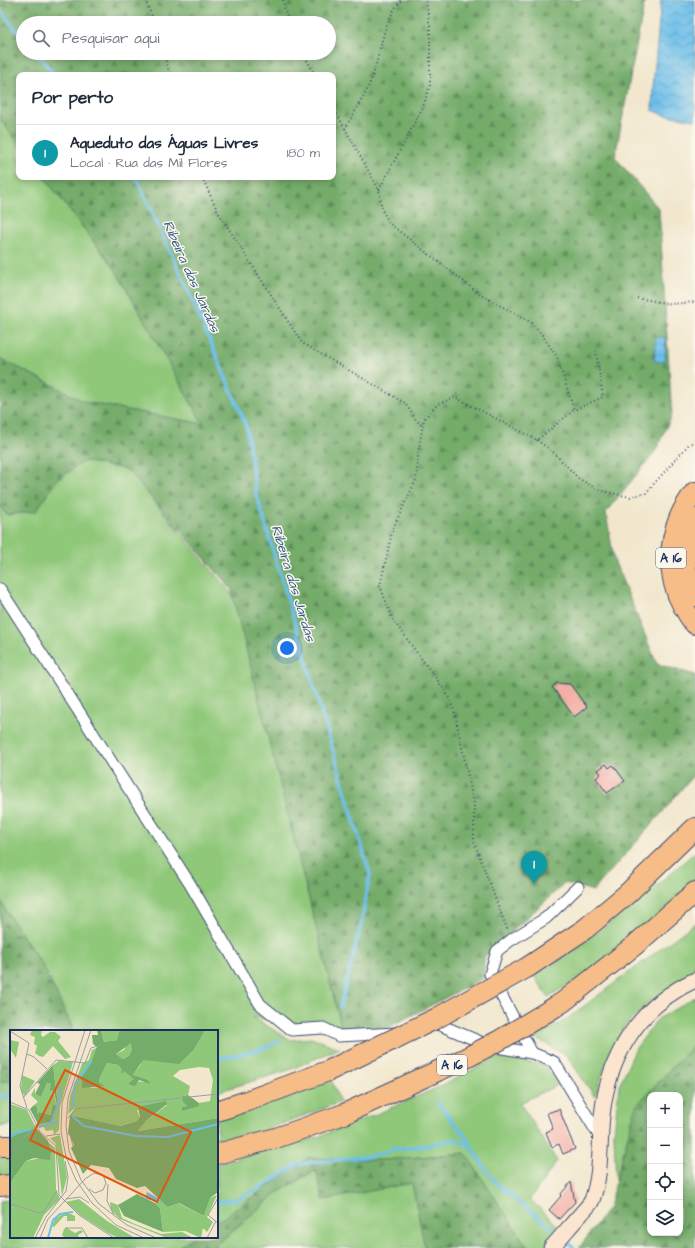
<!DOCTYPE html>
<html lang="pt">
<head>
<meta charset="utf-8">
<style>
	:root { --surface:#fff; --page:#f2f2f3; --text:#1f2937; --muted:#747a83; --line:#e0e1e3; --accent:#0f766e }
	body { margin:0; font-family:"Architects Daughter",sans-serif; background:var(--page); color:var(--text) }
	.controls { position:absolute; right:12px; bottom:12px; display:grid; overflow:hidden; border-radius:8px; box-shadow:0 2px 6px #0003 }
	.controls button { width:36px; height:36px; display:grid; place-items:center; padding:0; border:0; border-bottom:1px solid var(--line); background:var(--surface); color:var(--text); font:20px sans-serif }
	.you { position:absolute; left:287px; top:648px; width:14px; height:14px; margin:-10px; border:3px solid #fff; border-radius:50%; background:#1a73e8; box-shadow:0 0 0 6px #1a73e833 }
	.badge { display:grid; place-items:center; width:26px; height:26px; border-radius:50%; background:var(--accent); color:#fff; font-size:13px; font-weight:700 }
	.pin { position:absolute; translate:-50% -33px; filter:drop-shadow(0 1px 2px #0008) }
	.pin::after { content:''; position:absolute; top:21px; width:14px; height:12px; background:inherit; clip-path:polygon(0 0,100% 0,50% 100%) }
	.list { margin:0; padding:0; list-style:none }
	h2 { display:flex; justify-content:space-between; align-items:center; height:52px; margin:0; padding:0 16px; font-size:17px }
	h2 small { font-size:13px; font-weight:400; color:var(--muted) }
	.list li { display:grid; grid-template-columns:26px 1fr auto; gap:12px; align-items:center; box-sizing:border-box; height:56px; padding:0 16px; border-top:1px solid var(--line) }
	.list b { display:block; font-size:15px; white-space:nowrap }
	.list p { margin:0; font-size:13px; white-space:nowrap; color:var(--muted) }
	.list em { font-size:13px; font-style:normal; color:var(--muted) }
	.icon { flex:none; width:22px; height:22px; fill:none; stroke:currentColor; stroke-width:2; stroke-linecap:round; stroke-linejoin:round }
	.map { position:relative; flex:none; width:695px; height:1248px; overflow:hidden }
	.search { position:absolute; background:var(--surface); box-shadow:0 2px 6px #0003; left:16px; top:16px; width:320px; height:44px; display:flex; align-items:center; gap:10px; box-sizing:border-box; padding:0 14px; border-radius:22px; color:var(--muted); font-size:15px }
	.panel { position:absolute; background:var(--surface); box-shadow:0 2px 6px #0003; left:16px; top:72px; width:320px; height:108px; border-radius:8px }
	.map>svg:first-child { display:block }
	.grass { fill:#90c87a; stroke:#567c6c }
	.forest { fill:url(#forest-firs); stroke:#486e64; fill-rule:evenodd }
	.water { fill:url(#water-waves); stroke:#4477a4 }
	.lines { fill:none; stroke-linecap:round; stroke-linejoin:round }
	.stream { stroke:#6dbfe9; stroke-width:3.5 }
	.building { fill:#f4aea6 }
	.street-casing { stroke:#3b4b6f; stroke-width:13 }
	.secondary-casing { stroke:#3b4b6f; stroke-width:17 }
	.highway-casing { stroke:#3b4b6f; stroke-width:22 }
	.path { stroke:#3b4b6f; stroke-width:2; stroke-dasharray:1 3; stroke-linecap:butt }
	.street { stroke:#fff; stroke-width:11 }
	.secondary { stroke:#fce5cf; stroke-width:15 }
	.highway { stroke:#f7bd88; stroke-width:20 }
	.highway-bridge-casing { stroke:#3b4b6f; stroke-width:22; stroke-linecap:butt }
	.highway-bridge { stroke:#f7bd88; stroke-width:20 }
	.labels { text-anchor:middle; stroke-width:3; stroke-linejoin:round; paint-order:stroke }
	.shield { fill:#fbf7ec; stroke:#5e6b89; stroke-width:1 }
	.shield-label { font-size:12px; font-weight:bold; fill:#1b2f5e }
	.water-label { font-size:14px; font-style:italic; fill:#345a88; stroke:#fbf7ec }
	.inset-river { fill:none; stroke:#6dbfe9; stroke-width:2 }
	.inset-road { fill:none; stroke:#9c9da1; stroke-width:1 }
	.view { fill:#de5710; fill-opacity:0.15; stroke:#de5710; stroke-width:2 }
	.inset-edge { fill:none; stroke:#1b2f5e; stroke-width:2 }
</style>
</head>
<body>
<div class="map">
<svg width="695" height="1248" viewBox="0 0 695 1248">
	<defs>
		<pattern id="forest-firs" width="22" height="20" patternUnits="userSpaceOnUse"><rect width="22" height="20" fill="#74ac6a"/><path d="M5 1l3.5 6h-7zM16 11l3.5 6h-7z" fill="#5e8c5a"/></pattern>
		<pattern id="water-waves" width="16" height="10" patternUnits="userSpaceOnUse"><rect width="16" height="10" fill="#6dbfe9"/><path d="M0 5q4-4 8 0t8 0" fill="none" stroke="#599cc0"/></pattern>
	</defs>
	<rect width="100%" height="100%" fill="#fbf7ec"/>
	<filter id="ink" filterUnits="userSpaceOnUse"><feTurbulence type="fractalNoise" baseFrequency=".025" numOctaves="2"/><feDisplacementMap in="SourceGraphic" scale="8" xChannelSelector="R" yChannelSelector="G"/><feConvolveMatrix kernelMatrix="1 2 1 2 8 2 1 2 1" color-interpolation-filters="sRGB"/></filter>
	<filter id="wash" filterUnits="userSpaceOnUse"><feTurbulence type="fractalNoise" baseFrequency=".012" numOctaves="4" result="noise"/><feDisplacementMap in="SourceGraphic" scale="16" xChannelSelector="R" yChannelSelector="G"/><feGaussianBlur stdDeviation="0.9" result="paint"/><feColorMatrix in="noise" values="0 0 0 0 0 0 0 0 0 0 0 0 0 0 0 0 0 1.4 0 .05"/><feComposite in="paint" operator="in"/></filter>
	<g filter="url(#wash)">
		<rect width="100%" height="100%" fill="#f2e7cd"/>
		<g class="grass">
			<polygon points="0,119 19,144 19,177 44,177 115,269 204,424 85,402 0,358"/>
			<polygon points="84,460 128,470 233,596 342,1030 252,1017 291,1040 311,1038 340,1048 289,1070 217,1092 217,1031 74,1031 43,966 6,911 0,898 0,506 7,515 36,511 56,481"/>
			<polygon points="695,852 695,884 592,970 548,997 534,976 566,956 644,897"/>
			<polygon points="695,923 695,976 651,1001 624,1027 607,1060 595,1097 567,1056 534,1037 564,1021"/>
			<polygon points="695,997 695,1043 636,1106 616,1182 614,1133 619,1086 636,1048 658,1019"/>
			<polygon points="497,1057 544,1065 560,1084 520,1103 557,1161 530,1199 560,1228 542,1248 528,1248 465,1153 384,1160 308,1158 217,1222 217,1163 315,1138 377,1114 441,1086"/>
			<polygon points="330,1076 340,1102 252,1135 217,1144 217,1117"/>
			<polygon points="11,1080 11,1125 0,1126 0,1082"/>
			<polygon points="11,1152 11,1178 0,1178 0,1153"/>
			<polygon points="316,1170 324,1200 412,1183 425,1248 212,1248 277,1193"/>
			<polygon points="11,1200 11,1237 194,1237 177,1248 0,1248 0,1201"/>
		</g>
		<g class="forest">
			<path d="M0 0H645L615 157 659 209 672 415 655 452 606 512 614 560 657 664 695 675V773L661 814 593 891 565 883 484 957V978L387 1028 342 1030 231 589 128 470 84 461 56 481 36 511 7 515 0 506V358L85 402 203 424 115 269 44 177H333V75H19V144L0 119ZM23 23H329V53H23Z"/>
			<polygon points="0,898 6,911 43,966 74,1031 11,1031 11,1080 0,1082"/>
			<path d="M695 1043V1248H579L609 1207 636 1106ZM650 1095H680V1233H650Z"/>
			<polygon points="465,1153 528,1248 425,1248 412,1183 323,1200 316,1170 277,1193 212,1248 177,1248 194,1237 217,1237 217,1222 308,1158 384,1160"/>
		</g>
		<g class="water">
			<polygon points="661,0 695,0 695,120 665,115 652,110 653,87"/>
			<polygon points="656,337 666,338 665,362 654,361"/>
		</g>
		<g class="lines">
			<g class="stream">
				<polyline points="0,10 23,38"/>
				<polyline points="36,53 55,75"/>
				<polyline points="136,177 192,299 246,425 256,493 370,874 361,925 340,1007"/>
				<path d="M217 1059C239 1054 261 1052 281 1040"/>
				<polyline points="0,1095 11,1097"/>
				<polyline points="437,1102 464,1135 486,1170 498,1185 556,1231"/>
				<polyline points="217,1202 238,1199 260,1188 298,1164 373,1156 395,1149 426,1146 450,1140 457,1140 472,1147"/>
				<polyline points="567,1241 574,1248"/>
			</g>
		</g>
		<g id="blocks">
			<g class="building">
				<polygon points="557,683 570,684 587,707 574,717 552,687"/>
				<polygon points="606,764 609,768 613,765 625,781 607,793 596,778 601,774 598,770"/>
				<polygon points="559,1109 575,1149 563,1154 559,1144 552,1147 546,1132 553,1129 547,1113"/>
				<polygon points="571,1182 575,1202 559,1219 549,1210 561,1196 560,1195"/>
			</g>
		</g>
	</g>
	<g filter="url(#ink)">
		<use href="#blocks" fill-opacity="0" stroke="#3b4b6f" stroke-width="1"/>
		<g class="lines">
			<g class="street-casing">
				<g id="street">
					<polyline points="0,589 190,884 260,1004 292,1030 323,1028 339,1036 396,1033"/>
					<polyline points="430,1023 433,1022 490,1046 532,1053 554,1062 600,1137"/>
					<polyline points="532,1053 490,974 497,951 511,940 546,918 578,887"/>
				</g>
			</g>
			<g class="secondary-casing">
				<path id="secondary" d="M551 1248C561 1237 571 1225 581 1214 584 1210 590 1205 592 1200 602 1173 599 1144 602 1116 608 1056 639 1006 695 980"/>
			</g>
			<g class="highway-casing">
				<g id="highway">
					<path d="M695 492C669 524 663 570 683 606 687 612 690 619 695 624"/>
					<path d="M695 519C682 543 683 572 695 596"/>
					<polyline points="528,967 585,929 627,894 695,828"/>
					<polyline points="555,1007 563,1002 635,945 695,892"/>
					<polyline points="217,1111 247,1101 328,1071"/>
					<polyline points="0,1146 11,1146"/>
					<polyline points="217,1154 276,1138 344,1114"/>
					<polyline points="0,1186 11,1185"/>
				</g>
			</g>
			<g class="path">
				<polyline points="145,0 155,23"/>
				<polyline points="283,0 286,14 290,23"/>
				<polyline points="164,53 170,75"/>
				<polyline points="303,53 315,75"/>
				<polyline points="333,107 379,190 382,210 390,224 481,295 532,323 542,335 557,357 574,410"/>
				<path d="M345 129C353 114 363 99 370 83 381 55 381 24 401 0"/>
				<polyline points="202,177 218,212 302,343 405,403 416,420 423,426"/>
				<polyline points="379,190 423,107 430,85 430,28 426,0"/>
				<polyline points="637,298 671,304 695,302"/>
				<polyline points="537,440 553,452 578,478 598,490 630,497 646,493 689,444 695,442"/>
				<polyline points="507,929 474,842 474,804 454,710 446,692 393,620 380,586 393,528 416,480 419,447 424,419 438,404 455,397 537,440 574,410 603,397 596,351"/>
			</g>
			<use href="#street" class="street"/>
			<use href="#secondary" class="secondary"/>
			<use href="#highway" class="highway"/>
			<g class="highway-bridge-casing">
				<g id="highway-bridge">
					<polyline points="328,1071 437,1018 528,967"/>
					<polyline points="344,1114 466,1058 500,1040 555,1007"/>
				</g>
			</g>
			<use href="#highway-bridge" class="highway-bridge"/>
		</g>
	</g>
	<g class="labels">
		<g class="shield">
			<rect x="656" y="548" width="30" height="20" rx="3"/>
			<rect x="437" y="1055" width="30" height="20" rx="3"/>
		</g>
		<g class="shield-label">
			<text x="671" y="562">A 16</text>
			<text x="452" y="1069">A 16</text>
		</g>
		<g class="water-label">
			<text transform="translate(192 276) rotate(66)" y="5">Ribeira das Jardas</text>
			<text transform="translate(294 583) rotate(73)" y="5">Ribeira das Jardas</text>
		</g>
	</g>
	<g transform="translate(10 1030)">
		<rect width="208" height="208" fill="#f2e7cd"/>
		<path d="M22 0H32L31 5 33 7 40 2H45L51 7 48 11 61 27 55 29 43 16 33 27 29 26 25 23 27 16 24 14 25 7 20 5ZM91 0H110V3L107 10 94 12ZM122 0H208V88L128 101 136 91 157 75 127 80 130 88 127 91 109 96 60 85 65 78 58 84 60 66 72 34 79 30 82 20 88 17 81 33 72 46 81 58 92 57 89 50 97 33 108 35 125 49 123 51 135 52 123 45 131 34 122 19 119 26 113 29 106 24 114 20ZM189 37 199 38 203 50 200 71 189 73V76L172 77 177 76 173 66 178 65 180 56 163 46 170 40ZM0 10 9 12 6 28 0 19ZM49 31 63 32 50 77 49 100 44 105 43 100 36 101 33 96 29 98 27 93 41 92 48 76 43 35ZM12 45 25 51 15 66 11 61ZM37 53H41L47 76 41 85 29 82 27 85V77L24 75 28 72 21 65 25 58V64L31 67ZM0 74 17 80 26 98 0 106ZM50 105 57 147 52 166 46 114 40 108ZM31 106 45 118 46 159 50 169 34 185 23 208H0V153L16 131 31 128 38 111ZM207 165 197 187 203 192 197 202 193 198 191 208 175 201 153 202 150 178 145 173 152 169 159 177 168 173 194 186 200 168ZM69 169 97 191 125 208H108L98 203 70 185 56 172ZM100 172 108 175 112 188 125 194 151 204 172 202 183 208H157L110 189 101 180ZM56 182 65 186V191H57V186H54L44 197 42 196 45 189Z" fill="#90c87a" fill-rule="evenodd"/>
		<path d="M87 0H91L94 12 107 10 110 0H195L184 19 169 34 133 30 123 45 138 50 140 54 129 50 125 56 120 55 119 53 124 49 114 41 111 44 112 39 108 35 97 33 89 50 90 53 95 56 72 58V46L81 33 87 17 83 14 82 5H88ZM121 13 122 19 119 26 113 29 106 24ZM43 35 48 76 41 92 28 94 20 79 24 75 27 77V84L29 82 41 85 43 75 47 76 44 61 40 60 41 53H37L31 67 25 64 30 54 27 53ZM178 65 189 73V76L172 81V77L177 76 172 70 173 66ZM156 71 157 74 136 91 128 101 208 88V162L200 168 194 186 169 173 158 177 135 156 127 158 106 149 99 138 81 135 73 144 61 118 64 115 58 102 60 85 110 96 127 91 130 87 128 77ZM26 98 38 111 41 121 40 130 24 128 16 131 0 153V106ZM127 164 145 173 150 178 153 202 114 186 108 175Z" fill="#74ac6a" fill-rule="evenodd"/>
		<path d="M57 198 65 203 71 200 73 202 68 205 69 208H52L54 207 52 205 54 199Z" fill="#90c87a"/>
		<path d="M137 162 148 168 152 172 135 169Z" fill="#6dbfe9"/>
		<path class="inset-river" d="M62 79 65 54 82 31M62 86 74 96 126 106 158 107 208 94M41 93 48 74 51 56M29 97 48 92M0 107 11 101 21 100M38 208 43 190 50 184 63 182"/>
		<path class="inset-road" d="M75 0 52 73 51 101 56 127 66 150 82 173 106 195 134 208M81 0 58 68 56 96 59 121 71 150 89 174 117 195 146 208M0 1 19 13 10 56 17 78M17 24 24 27 37 39M13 68 46 30 75 33 81 18 91 15M0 72 19 80 30 102 46 116 49 165 69 185 104 208M58 88 66 79 208 64M57 103 60 105 63 116M36 106 50 104M0 123 26 95M98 154 97 171 104 185M208 168 198 185 208 193M56 169 70 167 79 173M0 174 30 183 34 181 47 161M55 198H72L78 208M25 208 36 187 56 161 58 147 55 131M30 208 38 189 75 149 84 143 93 145 96 153 93 160 85 163 79 159M197 208 206 191"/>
		<path class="view" d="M55 40 181 102 147 172 20 110Z"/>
		<rect width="208" height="208" class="inset-edge"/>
	</g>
</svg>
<div class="controls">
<button>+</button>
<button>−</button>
<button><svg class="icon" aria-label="locate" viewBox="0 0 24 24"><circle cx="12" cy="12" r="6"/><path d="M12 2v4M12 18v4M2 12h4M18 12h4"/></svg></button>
<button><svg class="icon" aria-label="layers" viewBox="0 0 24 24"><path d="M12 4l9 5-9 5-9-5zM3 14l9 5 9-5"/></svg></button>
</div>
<div class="you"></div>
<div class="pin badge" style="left:534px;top:884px;background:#0f9aa8">1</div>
<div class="search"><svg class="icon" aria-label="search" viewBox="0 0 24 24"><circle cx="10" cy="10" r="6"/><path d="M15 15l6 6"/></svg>Pesquisar aqui</div>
<section class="panel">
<h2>Por perto<small></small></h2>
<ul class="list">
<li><span class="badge" style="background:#0f9aa8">1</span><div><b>Aqueduto das Águas Livres</b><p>Local · Rua das Mil Flores</p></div><em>180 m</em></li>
</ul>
</section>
</div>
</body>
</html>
